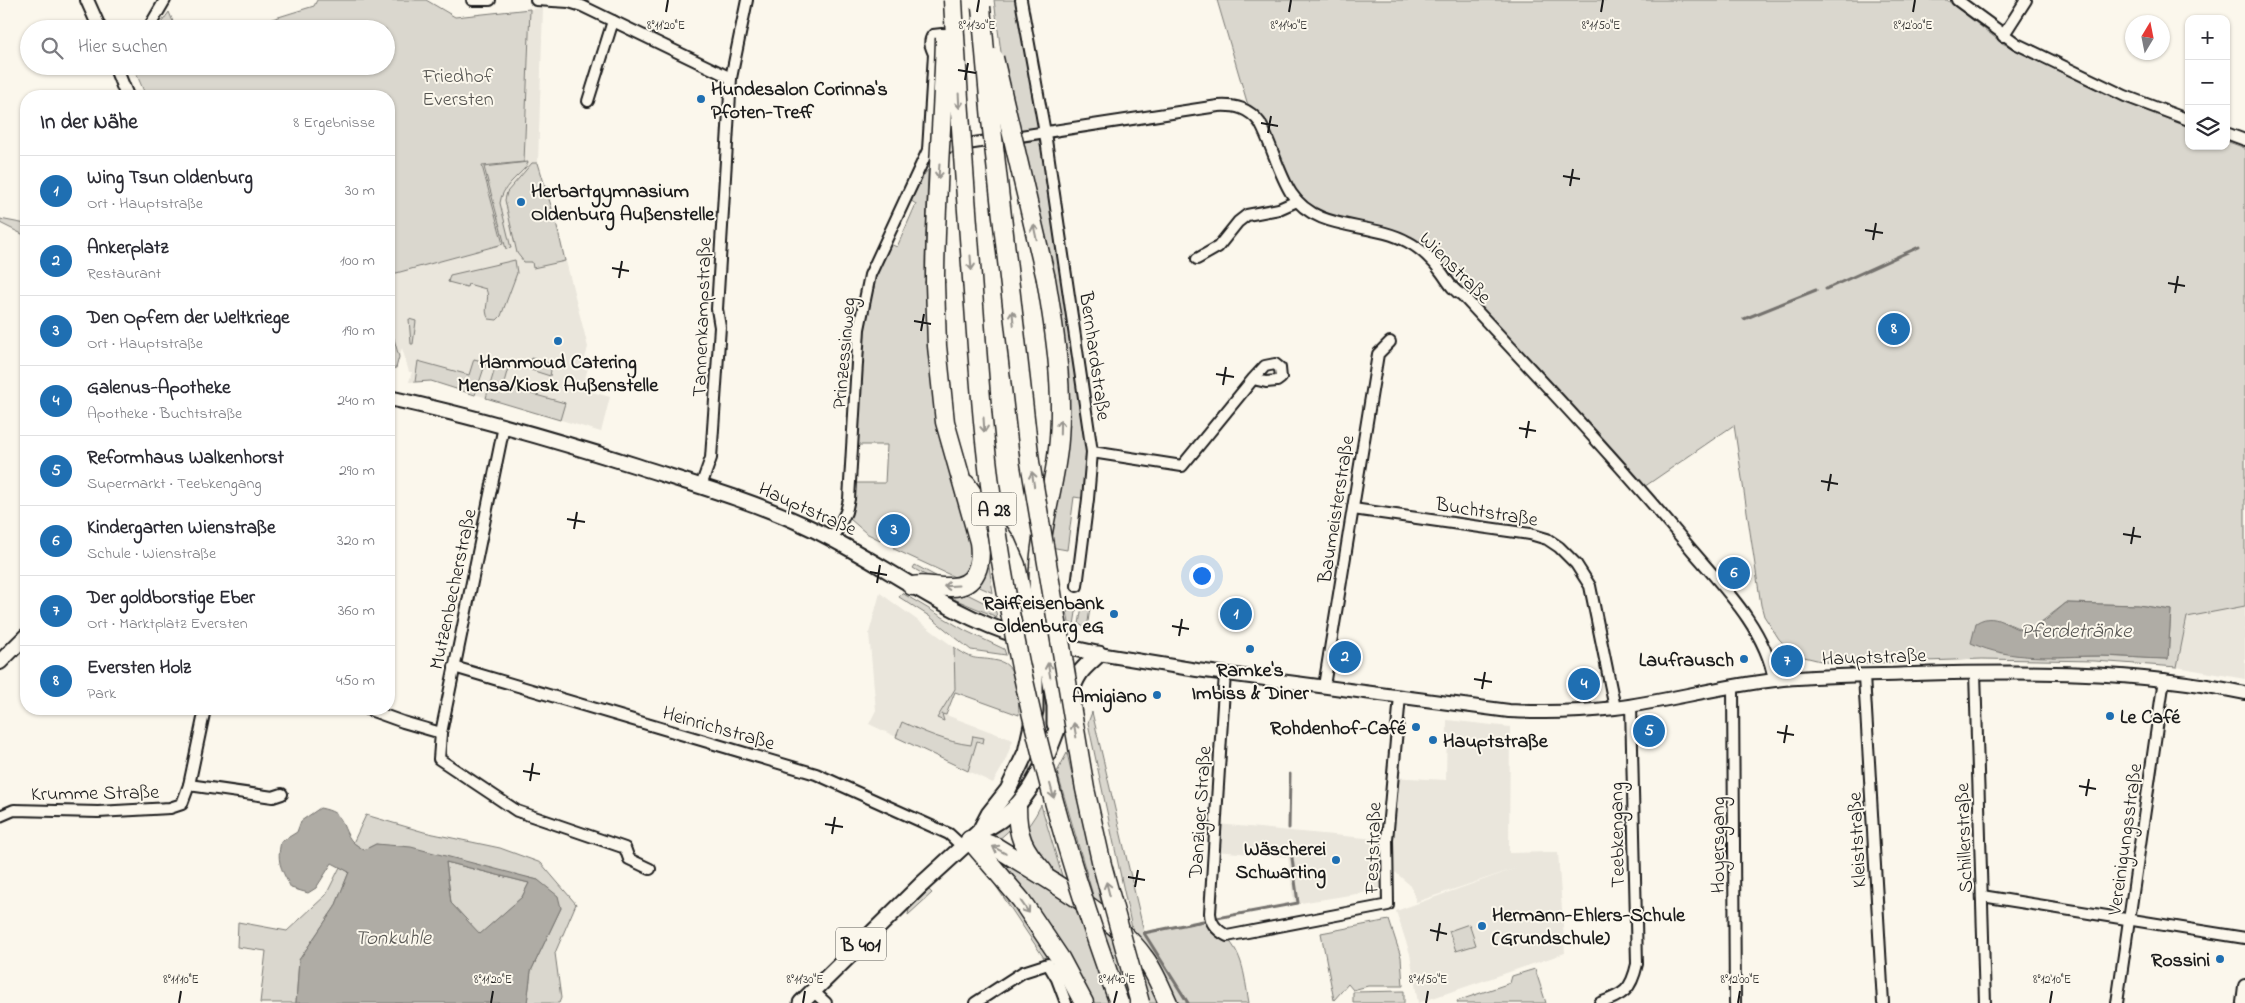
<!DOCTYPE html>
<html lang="de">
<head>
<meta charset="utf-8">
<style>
	:root { --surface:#fff; --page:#f2f2f3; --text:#2b2b33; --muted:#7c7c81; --line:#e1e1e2; --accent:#1f6fb2 }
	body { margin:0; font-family:"Indie Flower",sans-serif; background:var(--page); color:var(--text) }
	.controls { position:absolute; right:15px; top:15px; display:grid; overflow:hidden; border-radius:10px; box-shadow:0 1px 4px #0004 }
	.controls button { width:45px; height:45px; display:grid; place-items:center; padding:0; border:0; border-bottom:1px solid var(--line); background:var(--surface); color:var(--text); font:25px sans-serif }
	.compass { position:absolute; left:2125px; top:15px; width:45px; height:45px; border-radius:50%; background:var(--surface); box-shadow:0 1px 4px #0004; rotate:10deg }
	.you { position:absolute; left:1201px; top:575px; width:18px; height:18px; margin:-12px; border:4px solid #fff; border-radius:50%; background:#1a73e8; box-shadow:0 0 0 8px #1a73e833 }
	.badge { display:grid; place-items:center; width:32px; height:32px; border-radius:50%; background:var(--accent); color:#fff; font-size:16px; font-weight:700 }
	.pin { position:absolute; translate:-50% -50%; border:2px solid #fff; box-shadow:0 1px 5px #0006 }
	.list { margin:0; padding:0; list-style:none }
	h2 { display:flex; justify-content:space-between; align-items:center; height:65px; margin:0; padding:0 20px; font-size:21px }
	h2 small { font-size:16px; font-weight:400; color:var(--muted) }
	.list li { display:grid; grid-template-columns:32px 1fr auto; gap:15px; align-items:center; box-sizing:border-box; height:70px; padding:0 20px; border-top:1px solid var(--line) }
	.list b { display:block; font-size:19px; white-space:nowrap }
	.list p { margin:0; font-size:16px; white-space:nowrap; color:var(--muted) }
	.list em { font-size:16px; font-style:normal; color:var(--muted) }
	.icon { flex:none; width:28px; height:28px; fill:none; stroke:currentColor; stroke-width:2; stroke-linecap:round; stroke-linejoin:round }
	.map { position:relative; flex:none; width:2245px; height:1003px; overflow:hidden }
	.search { position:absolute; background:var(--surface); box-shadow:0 1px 4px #0004; left:20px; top:20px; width:375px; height:55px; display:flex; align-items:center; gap:12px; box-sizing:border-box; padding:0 18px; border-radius:28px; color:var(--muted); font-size:19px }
	.panel { position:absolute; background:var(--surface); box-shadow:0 1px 4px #0004; left:20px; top:90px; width:375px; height:625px; border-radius:20px }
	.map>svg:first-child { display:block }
	.built { fill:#eae6dc }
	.green { fill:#dad7ce; stroke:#7b7a75; fill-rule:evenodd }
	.water { fill:#afaca5; stroke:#74726e; fill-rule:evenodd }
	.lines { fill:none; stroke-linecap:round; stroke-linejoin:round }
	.stream { stroke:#74726e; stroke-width:3 }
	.minor-casing { stroke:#1c1c1c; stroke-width:14 }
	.tertiary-casing { stroke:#1c1c1c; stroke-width:16 }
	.secondary-casing { stroke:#1c1c1c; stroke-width:18 }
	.primary-casing { stroke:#1c1c1c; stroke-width:19 }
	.motorway-casing { stroke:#1c1c1c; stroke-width:21 }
	.minor { stroke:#fbf7ec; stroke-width:10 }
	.tertiary { stroke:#fbf7ec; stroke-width:12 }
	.secondary { stroke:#fbf7ec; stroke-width:14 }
	.primary { stroke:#fbf7ec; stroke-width:15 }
	.motorway { stroke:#fbf7ec; stroke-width:18 }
	.motorway-bridge-casing { stroke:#1c1c1c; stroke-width:21; stroke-linecap:butt }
	.motorway-bridge { stroke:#fbf7ec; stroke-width:18 }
	.oneway { stroke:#97948e }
	.ticks { fill:none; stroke:#1c1c1c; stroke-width:2 }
	.poi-dot { fill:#1f6fb2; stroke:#fbf7ec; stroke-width:2 }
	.labels { text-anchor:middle; stroke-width:4; stroke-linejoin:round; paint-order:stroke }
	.shield { fill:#fbf7ec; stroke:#5f5e5a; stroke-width:1 }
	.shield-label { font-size:19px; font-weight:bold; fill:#1c1c1c }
	.park-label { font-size:20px; fill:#555451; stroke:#fbf7ec }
	.poi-label { font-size:20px; font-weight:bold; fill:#1c1c1c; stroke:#fbf7ec; text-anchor:end }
	.street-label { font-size:20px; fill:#1c1c1c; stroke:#fbf7ec }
	.water-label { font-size:21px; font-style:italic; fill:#575653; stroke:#fbf7ec }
	.ticks-label { font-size:12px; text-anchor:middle; fill:#1c1c1c; stroke:#fbf7ec; stroke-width:4; stroke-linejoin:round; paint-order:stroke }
</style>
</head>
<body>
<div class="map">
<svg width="2245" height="1003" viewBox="0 0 2245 1003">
	<rect width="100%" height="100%" fill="#fbf7ec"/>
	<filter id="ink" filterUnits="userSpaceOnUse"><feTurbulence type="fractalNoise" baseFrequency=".02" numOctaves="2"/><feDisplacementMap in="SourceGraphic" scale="10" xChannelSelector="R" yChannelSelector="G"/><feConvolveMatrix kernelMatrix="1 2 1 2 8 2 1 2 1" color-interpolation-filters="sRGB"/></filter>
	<g filter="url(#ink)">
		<g class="built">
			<polygon points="543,8 538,163 556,222 588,347 583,366 588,368 582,389 610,397 601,432 444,385 431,381 409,382 412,372 409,372 402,348 399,357 389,321 389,275 503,244 481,165 524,162 530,9"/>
			<polygon points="880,593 954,647 955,689 946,715 1013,740 1004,764 993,783 869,724 876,710 869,633"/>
			<polygon points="2245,606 2245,679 2177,667 2187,616"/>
			<polygon points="1447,720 1510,727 1509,853 1558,852 1565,953 1418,1003 1410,954 1396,911 1517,868 1416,902 1411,886 1387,865 1387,889 1294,904 1288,857 1215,851 1217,824 1387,840 1390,777 1446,780"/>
		</g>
		<g class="green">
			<polygon points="317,0 426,0 455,17 530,9 524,162 482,166 503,244 389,275 389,96 146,96 133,66 386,66 386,29 240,29 314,6"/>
			<polygon points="994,0 1021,0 1092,452 1088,499 1074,497 1067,550 1045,546 1060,405 1010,119"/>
			<path d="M1217 0H1947L2002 43 2091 87 2189 126V146H2226V141L2245 148V606L2187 617 2177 667 2095 661 1982 659 1841 664 1825 662 1800 656 1788 648 1779 639 1764 616 1761 605 1734 425 1641 489 1420 250 1304 208 1247 102ZM2066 603 2138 605 2171 610 2168 659 2101 656 2052 657 2002 621 2023 630 2032 629Z"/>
			<polygon points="169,12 176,29 157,29"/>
			<path d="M528 162 526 167C516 178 502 187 500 203L511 248 506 249 484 167Z"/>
			<polygon points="532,163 538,163 556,222 565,261 533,268 532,262 524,262 517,253 505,200 507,192"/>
			<path d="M928 170 925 262 927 331 934 392 975 559 961 580 894 549 893 540 901 536C905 529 904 523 897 519L886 538 882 536 880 540 866 533 850 519 855 483H885L887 445H856L864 312 868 290 890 244 897 247 916 204 910 200 921 178Z"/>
			<polygon points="0,219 26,224 26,236 0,223"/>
			<path d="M515 260 517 273 501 316 497 320 489 319C482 310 491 299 486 289L468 284 467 287 448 282 450 275Z"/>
			<polygon points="409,319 416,321 413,344 411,344"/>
			<polygon points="389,321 399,357 396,368 389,369"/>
			<polygon points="531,358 552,364 550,376 528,369"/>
			<polygon points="474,359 486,362 475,395 431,381 415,382 418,361 469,375"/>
			<polygon points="496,365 508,368 503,386 565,403 560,420 486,398"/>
			<polygon points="987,553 993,593 975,585"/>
			<path d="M915 565 945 581C933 579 924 575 913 568Z"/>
			<polygon points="961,591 995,608 997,617 942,594"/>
			<polygon points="902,593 966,631 1004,649 1006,655 971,650 929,616 899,597"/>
			<polygon points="1066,604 1077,606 1074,625 1069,623"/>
			<polygon points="1082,606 1090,608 1087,629 1079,624"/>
			<path d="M954 647C976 663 975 656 998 661 1020 665 1018 699 1019 715L955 692 946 715 942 714 944 721 937 718 955 689Z"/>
			<path d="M1092 712 1144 932 1210 921C1243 950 1242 962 1249 1003H1066L1048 964 986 871H983C1005 851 1028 833 1041 805L1063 879 1095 902 1057 772 1067 753 1102 906 1133 933 1088 723Z"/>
			<path d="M902 722C924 732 946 742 971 745L973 736 984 738 983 743 977 741 968 771 896 737Z"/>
			<polygon points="1029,762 1031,776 1021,793 988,823"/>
			<polygon points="366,815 424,832 500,848 541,863 576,904 555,953 561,998 559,1003 527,1003 531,971 561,908 538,880 376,844 364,850 353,843"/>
			<polygon points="1012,817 1013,827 997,841 990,835"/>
			<polygon points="446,862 529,883 522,897 480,935 451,903"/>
			<polygon points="340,867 349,872 335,907 299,960 296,1003 260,1003 266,951 237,947 238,922 287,931 326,895"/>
			<polygon points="929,890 932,893 908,915 909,909"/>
			<polygon points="1389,920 1401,957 1403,986 1368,986 1353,990 1348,984 1334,1000 1321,933"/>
			<polygon points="1469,924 1476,945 1456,951 1449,931"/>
			<polygon points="1535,969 1546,1003 1458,1003 1457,1001 1510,983 1512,976"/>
			<polygon points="1404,991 1404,1003 1353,1003 1353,992"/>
		</g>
		<g class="water">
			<path d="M2066 603 2138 605 2171 610 2168 659C2145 659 2122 656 2099 656 2055 656 2013 662 1971 643L1976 623C1999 608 2013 636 2031 629 2041 626 2057 610 2066 603Z"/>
			<path d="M320 808C346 813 339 823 351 840 354 844 360 847 364 850L376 844 411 847 538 880 558 896 561 908 531 971 527 1003H296L299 960 335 907 349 872 332 863 316 888 308 893 291 888C282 870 276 863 281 842L297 832 301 821ZM446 862 529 883 522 897 480 934 451 903Z"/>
		</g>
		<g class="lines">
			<g class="stream">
				<polyline points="1826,289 1919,247"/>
				<polyline points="1744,319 1816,290"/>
				<polyline points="1289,828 1290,774"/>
				<polyline points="1217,918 1298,903 1292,858"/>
				<polyline points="1188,1003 1144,933 1203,921"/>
			</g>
			<g class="minor-casing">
				<g id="minor">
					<polyline points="472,0 490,0"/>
					<polyline points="536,0 569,2 582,6 731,78"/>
					<polyline points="1021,0 1045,133 1092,452 1088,499 1077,586"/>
					<polyline points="1957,0 2017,44 2125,96 2189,120"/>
					<polyline points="148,29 165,0"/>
					<polyline points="2003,36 2026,0"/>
					<polyline points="588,101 613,21"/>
					<polyline points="2226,133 2245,140"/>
					<path d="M928 150 1218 106C1236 105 1249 108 1260 123 1272 145 1278 172 1291 193 1317 233 1371 221 1408 242 1420 248 1434 261 1442 273 1448 281 1452 290 1462 295 1537 376 1614 457 1685 542 1719 583 1765 626 1774 680"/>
					<polyline points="1197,259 1218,247 1238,222 1247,215 1279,209 1297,201"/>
					<polyline points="504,426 441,733 439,759 517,811 625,848 629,859 650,869"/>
					<polyline points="1092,452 1182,466 1253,379 1265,366 1275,364 1280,368 1281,378 1277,381 1266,382 1253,379"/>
					<polyline points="701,486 711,458 720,327 717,309 731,78 747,0"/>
					<polyline points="1353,509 1530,534 1547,539 1559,547 1576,564 1590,586 1615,708"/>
					<path d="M833 538 846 512 849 499 859 329 870 275 928 150 934 54 946 42 942 34 933 35C928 42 931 47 934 54"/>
					<polyline points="454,667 816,774 949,834 963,847"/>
					<polyline points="1975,672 1985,1003"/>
					<path d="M1225 673 1210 913C1210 924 1218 931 1227 936L1388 905 1387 840 1400 696"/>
					<polyline points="1864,676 1883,1003"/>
					<polyline points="1324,686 1378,354 1390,342"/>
					<polyline points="1733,686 1735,1003"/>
					<polyline points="367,709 403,722 441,733"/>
					<polyline points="189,785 273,797 282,794"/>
					<polyline points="0,816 14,810 98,812 170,808 182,804 189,785 205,709"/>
					<polyline points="1982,896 2245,938"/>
					<polyline points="813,991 826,1003"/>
					<polyline points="975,1003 1023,972 1048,964 1057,979 1066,1003"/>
					<path d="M1600 1003C1624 994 1631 991 1637 964L1631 705"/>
					<polyline points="2117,1003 2164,679"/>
				</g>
			</g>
			<g class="tertiary-casing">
				<g id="tertiary">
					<polyline points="87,0 100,29"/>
					<polyline points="115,66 127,96"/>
					<path d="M1099 654 1197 670 1509 711C1545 713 1580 712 1615 708 1668 701 1721 686 1775 680 1821 675 1868 676 1914 674 2025 671 2136 670 2245 693"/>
					<polyline points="2243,1003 2245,986"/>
				</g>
			</g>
			<g class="secondary-casing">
				<g id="secondary">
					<path d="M389 398C473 416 555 440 637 466 693 484 750 500 804 525 879 559 943 614 1022 637"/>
					<polyline points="1053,644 1099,654"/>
					<polyline points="0,662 26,636"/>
				</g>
			</g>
			<g class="primary-casing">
				<g id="primary">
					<polyline points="1044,643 1055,706 1055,724"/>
					<path d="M980 831C1034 808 1045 758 1065 709 1069 697 1073 683 1080 673 1085 666 1093 660 1099 654"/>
					<polyline points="801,1003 921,885 980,831 989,814 1008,790 1026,752 1035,711 1035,676 1031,640"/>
				</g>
			</g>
			<g class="motorway-casing">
				<g id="motorway">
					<polyline points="966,484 1006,542 1016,565 1031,640"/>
					<path d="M912 586C926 583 937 588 951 587 977 587 982 563 979 542L945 422 937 346 935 283"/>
					<path d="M1044 643C1042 618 1037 592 1039 567 1041 523 1056 482 1059 439 1063 385 1055 332 1046 279"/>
					<path d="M1017 807C1017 836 1023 849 1043 871"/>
					<path d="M970 840 982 842 996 847C1039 874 1115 916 1143 956 1154 969 1161 988 1168 1003"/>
					<polyline points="970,840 1021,900 1060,958 1084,1003"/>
				</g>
			</g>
			<use href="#minor" class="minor"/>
			<use href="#tertiary" class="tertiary"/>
			<use href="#secondary" class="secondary"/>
			<use href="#primary" class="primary"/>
			<use href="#motorway" class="motorway"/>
			<g class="motorway-bridge-casing">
				<g id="motorway-bridge">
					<path d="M953 0C958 97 966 195 973 292 977 345 980 398 986 450 1006 638 1054 826 1119 1003"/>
					<polyline points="981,7 991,120 1030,462 1085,789 1102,865 1140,1003"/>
					<polyline points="994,58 1046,279"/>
					<path d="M935 283C935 201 943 120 945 38"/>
				</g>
			</g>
			<use href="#motorway-bridge" class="motorway-bridge"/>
		</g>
		<defs><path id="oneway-shaft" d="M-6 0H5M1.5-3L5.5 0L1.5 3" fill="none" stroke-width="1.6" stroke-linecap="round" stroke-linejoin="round" transform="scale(1.25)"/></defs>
		<g class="oneway">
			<use href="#oneway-shaft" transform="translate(959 101) rotate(87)"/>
			<use href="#oneway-shaft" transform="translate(939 171) rotate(94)"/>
			<use href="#oneway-shaft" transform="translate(1035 232) rotate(-102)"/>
			<use href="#oneway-shaft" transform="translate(971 263) rotate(86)"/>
			<use href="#oneway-shaft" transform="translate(1013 318) rotate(-96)"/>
			<use href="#oneway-shaft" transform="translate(984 425) rotate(86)"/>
			<use href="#oneway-shaft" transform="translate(1060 427) rotate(-89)"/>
			<use href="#oneway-shaft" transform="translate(1033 479) rotate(-99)"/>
			<use href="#oneway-shaft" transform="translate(951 586) rotate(177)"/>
			<use href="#oneway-shaft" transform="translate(1049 670) rotate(-100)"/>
			<use href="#oneway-shaft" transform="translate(1075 730) rotate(-100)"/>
			<use href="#oneway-shaft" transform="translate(1052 791) rotate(75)"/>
			<use href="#oneway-shaft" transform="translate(999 850) rotate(-151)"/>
			<use href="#oneway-shaft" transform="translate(1108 889) rotate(-104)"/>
			<use href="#oneway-shaft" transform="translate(1025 907) rotate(55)"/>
		</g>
	</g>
	<path class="ticks" d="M666 12 668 0M977 12 979 0M1289 12 1291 0M1601 12 1603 0M1913 12 1915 0M958 70 976 73M965 80 968 63M1261 123 1278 126M1268 133 1271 116M1563 176 1580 179M1570 186 1573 169M1865 230 1883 233M1873 240 1876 223M612 268 629 271M619 278 622 261M2168 283 2185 286M2175 293 2178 276M914 321 931 324M921 331 924 314M1216 374 1234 377M1223 385 1226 367M1519 428 1536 431M1526 438 1529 421M1821 481 1838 484M1828 491 1831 474M567 519 585 522M574 529 577 512M2123 534 2141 537M2131 544 2134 527M870 572 887 575M877 583 880 565M1172 626 1189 629M1179 636 1182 619M1474 679 1492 682M1482 689 1485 672M1777 732 1794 735M1784 743 1787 725M523 771 540 774M530 781 533 763M2079 786 2096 789M2086 796 2089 779M825 824 843 827M832 834 835 817M1128 877 1145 880M1135 887 1138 870M1430 930 1447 934M1437 941 1440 923M179 1003 181 991M491 1003 493 991M803 1003 805 991M1114 1003 1117 991M1426 1003 1428 991M1738 1003 1740 991M2050 1003 2052 991"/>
	<g class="poi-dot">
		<circle cx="701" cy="99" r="5"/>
		<circle cx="521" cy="202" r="5"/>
		<circle cx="558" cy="341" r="5"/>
		<circle cx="1114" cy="614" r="5"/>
		<circle cx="1250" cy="649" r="5"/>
		<circle cx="1744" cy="659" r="5"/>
		<circle cx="1157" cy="695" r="5"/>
		<circle cx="2110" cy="716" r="5"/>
		<circle cx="1416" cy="727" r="5"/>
		<circle cx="1433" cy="740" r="5"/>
		<circle cx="1336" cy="860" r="5"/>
		<circle cx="1482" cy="926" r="5"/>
		<circle cx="2220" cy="959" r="5"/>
	</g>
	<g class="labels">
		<g class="shield">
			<rect x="971.5" y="492.5" width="45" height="33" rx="4"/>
			<rect x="836" y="927.5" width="50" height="33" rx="4"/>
		</g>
		<g class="shield-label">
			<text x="994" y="516">A 28</text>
			<text x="861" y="951">B 401</text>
		</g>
		<g class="park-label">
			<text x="458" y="82">Friedhof<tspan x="458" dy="23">Eversten</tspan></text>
		</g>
		<g class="poi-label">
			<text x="711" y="95" text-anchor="start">Hundesalon Corinna's<tspan x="711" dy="23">Pfoten-Treff</tspan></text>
			<text x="531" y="197" text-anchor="start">Herbartgymnasium<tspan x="531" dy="23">Oldenburg Außenstelle</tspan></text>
			<text x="558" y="368" text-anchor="middle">Hammoud Catering<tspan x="558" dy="23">Mensa/Kiosk Außenstelle</tspan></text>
			<text x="1104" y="609">Raiffeisenbank<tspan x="1104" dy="23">Oldenburg eG</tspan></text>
			<text x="1734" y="666">Laufrausch</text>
			<text x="1250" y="676" text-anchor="middle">Ramke's<tspan x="1250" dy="23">Imbiss &amp; Diner</tspan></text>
			<text x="1147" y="702">Amigiano</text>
			<text x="2120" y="723" text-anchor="start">Le Café</text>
			<text x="1406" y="734">Rohdenhof-Café</text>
			<text x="1443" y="747" text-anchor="start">Hauptstraße</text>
			<text x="1326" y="855">Wäscherei<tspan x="1326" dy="23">Schwarting</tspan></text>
			<text x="1492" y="921" text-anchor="start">Hermann-Ehlers-Schule<tspan x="1492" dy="23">(Grundschule)</tspan></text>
			<text x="2210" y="966">Rossini</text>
		</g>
		<g class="street-label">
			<text transform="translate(1456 267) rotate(45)" y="7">Wienstraße</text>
			<text transform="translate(701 317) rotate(-88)" y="7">Tannenkampstraße</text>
			<text transform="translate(843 353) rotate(-85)" y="7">Prinzessinweg</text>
			<text transform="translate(1096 356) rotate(82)" y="7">Bernhardstraße</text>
			<text transform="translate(808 508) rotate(24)" y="7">Hauptstraße</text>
			<text transform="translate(1335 509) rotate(-81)" y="7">Baumeisterstraße</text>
			<text transform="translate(1487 511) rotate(9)" y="7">Buchtstraße</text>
			<text transform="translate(452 589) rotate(-78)" y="7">Mutzenbecherstraße</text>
			<text transform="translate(1874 656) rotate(-2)" y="7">Hauptstraße</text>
			<text transform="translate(719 727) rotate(16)" y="7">Heinrichstraße</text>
			<text transform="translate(95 792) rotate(-1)" y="7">Krumme Straße</text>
			<text transform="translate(1199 812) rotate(-86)" y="7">Danziger Straße</text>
			<text transform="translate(1616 835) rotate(-91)" y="7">Teebkengang</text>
			<text transform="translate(1963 838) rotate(-92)" y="7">Schillerstraße</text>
			<text transform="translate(2124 839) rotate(-82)" y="7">Vereinigungsstraße</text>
			<text transform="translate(1856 840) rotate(-93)" y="7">Kleiststraße</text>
			<text transform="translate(1717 845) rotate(-90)" y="7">Hoyersgang</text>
			<text transform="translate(1372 848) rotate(-88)" y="7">Feststraße</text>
		</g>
		<g class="water-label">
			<text x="2076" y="637">Pferdetränke</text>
			<text x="393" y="944">Tonkuhle</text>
		</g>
	</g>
	<g class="ticks-label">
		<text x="666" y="29">8°11'20"E</text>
		<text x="977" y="29">8°11'30"E</text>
		<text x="1289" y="29">8°11'40"E</text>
		<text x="1601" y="29">8°11'50"E</text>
		<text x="1913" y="29">8°12'00"E</text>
		<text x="181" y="983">8°11'10"E</text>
		<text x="493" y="983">8°11'20"E</text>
		<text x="805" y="983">8°11'30"E</text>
		<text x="1117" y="983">8°11'40"E</text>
		<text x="1428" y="983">8°11'50"E</text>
		<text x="1740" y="983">8°12'00"E</text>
		<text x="2052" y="983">8°12'10"E</text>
	</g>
</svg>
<div class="controls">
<button>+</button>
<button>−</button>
<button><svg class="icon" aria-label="layers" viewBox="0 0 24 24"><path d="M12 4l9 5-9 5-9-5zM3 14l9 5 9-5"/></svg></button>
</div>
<svg class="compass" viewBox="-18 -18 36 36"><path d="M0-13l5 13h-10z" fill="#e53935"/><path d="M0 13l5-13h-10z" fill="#7c7c81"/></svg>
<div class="you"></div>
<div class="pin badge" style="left:1236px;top:614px">1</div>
<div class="pin badge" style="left:1345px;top:657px">2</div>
<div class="pin badge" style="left:894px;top:530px">3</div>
<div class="pin badge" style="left:1584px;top:684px">4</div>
<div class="pin badge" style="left:1649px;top:731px">5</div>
<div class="pin badge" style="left:1734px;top:573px">6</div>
<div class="pin badge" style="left:1787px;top:661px">7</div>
<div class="pin badge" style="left:1894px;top:329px">8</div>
<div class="search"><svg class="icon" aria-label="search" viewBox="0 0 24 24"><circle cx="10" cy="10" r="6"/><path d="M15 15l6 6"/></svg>Hier suchen</div>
<section class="panel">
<h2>In der Nähe<small>8 Ergebnisse</small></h2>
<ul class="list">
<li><span class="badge">1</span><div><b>Wing Tsun Oldenburg</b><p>Ort · Hauptstraße</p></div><em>30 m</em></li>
<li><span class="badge">2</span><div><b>Ankerplatz</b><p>Restaurant</p></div><em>100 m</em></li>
<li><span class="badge">3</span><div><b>Den Opfern der Weltkriege</b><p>Ort · Hauptstraße</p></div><em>190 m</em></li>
<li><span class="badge">4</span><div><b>Galenus-Apotheke</b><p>Apotheke · Buchtstraße</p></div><em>240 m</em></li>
<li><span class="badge">5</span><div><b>Reformhaus Walkenhorst</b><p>Supermarkt · Teebkengang</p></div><em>290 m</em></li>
<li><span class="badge">6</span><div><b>Kindergarten Wienstraße</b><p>Schule · Wienstraße</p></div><em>320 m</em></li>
<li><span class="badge">7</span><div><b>Der goldborstige Eber</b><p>Ort · Marktplatz Eversten</p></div><em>360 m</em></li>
<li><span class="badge">8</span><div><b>Eversten Holz</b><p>Park</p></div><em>450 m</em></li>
</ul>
</section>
</div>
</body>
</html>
